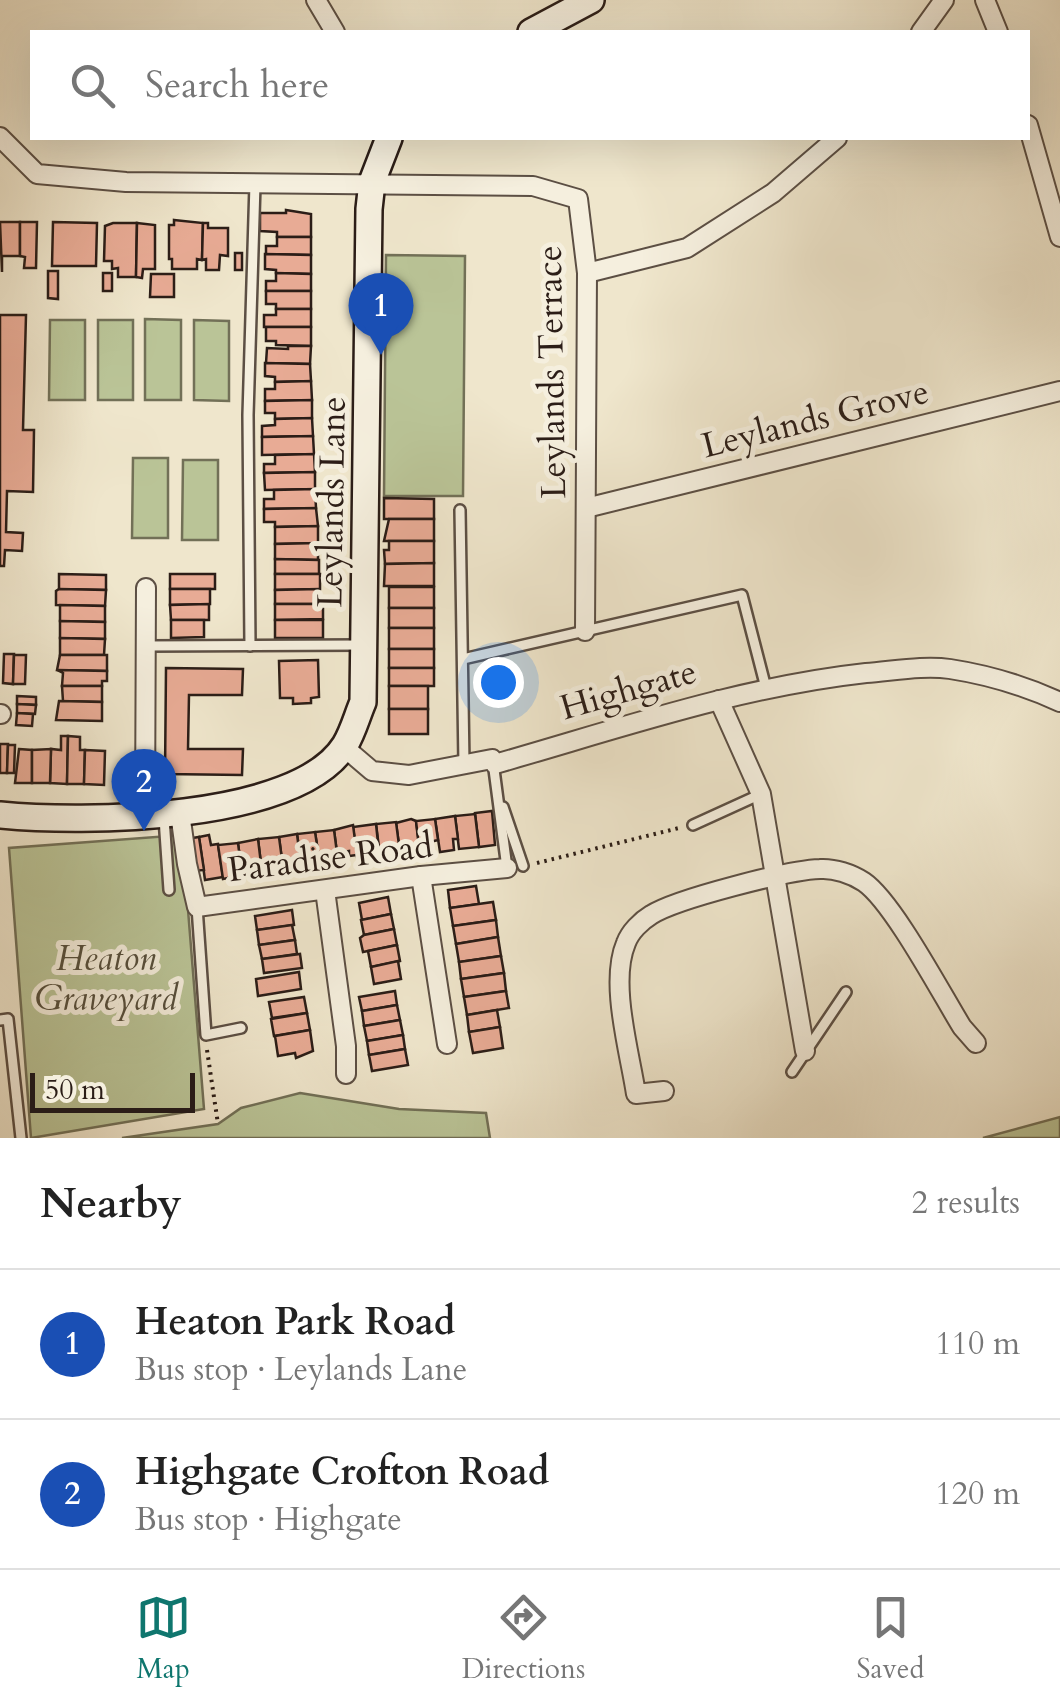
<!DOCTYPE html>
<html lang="en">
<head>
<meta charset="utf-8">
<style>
	:root { --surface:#fff; --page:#f2f2f2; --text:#222; --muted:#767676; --line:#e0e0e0; --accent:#0f766e }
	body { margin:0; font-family:Cardo,serif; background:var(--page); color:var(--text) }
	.scale { position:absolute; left:30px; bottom:25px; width:165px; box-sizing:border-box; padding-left:10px; border:5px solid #2b1d17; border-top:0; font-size:28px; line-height:35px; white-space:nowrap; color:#2b1d17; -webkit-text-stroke:8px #f5efde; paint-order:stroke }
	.you { position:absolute; left:498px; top:682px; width:35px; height:35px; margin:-25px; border:8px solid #fff; border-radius:50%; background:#1a73e8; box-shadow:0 0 0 15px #1a73e833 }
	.badge { display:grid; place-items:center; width:65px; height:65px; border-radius:50%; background:var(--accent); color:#fff; font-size:32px; font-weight:700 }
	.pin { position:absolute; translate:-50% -82px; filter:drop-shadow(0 2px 5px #0008) }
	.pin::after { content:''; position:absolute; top:52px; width:35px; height:30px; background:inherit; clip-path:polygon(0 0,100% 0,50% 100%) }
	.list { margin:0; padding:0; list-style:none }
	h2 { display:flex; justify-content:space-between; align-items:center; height:130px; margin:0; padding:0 40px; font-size:42px }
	h2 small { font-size:32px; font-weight:400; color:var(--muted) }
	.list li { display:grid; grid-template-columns:65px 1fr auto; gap:30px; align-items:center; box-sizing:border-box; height:150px; padding:0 40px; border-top:2px solid var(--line) }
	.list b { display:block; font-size:38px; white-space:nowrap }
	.list p { margin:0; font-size:32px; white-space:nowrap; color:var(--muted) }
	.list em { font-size:32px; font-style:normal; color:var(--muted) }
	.icon { flex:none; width:55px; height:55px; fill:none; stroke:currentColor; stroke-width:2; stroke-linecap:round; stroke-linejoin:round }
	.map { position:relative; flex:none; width:1060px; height:1138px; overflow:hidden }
	.search { position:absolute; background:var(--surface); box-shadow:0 10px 40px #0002; left:30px; right:30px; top:30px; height:110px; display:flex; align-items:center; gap:25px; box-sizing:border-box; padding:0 35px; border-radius:0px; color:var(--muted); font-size:38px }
	.sheet { height:430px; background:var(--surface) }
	nav { display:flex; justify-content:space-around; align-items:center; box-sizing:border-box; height:140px; border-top:2px solid var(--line); background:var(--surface); font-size:28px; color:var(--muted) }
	nav a { display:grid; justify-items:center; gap:5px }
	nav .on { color:var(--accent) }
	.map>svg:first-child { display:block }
	.green { fill:#bac497; stroke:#727057; stroke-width:2.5 }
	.building { fill:#e8ab95; stroke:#2b1d17; stroke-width:2.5 }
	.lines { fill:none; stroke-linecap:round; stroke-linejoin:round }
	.lane-casing { stroke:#5c4f44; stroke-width:14 }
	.street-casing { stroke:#5c4f44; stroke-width:22 }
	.secondary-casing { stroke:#2b1d17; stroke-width:30 }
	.path { stroke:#2b1d17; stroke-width:4; stroke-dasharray:2.5 5; stroke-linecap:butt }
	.lane { stroke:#f5efde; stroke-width:9 }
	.street { stroke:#f5efde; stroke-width:18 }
	.secondary { stroke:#f5efde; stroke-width:25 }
	.labels { text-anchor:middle; stroke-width:10; stroke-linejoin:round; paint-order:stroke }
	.street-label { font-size:35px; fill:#2b1d17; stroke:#f5efde }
	.park-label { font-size:35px; font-style:italic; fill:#564f3d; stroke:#f5efde }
</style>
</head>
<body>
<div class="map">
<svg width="1060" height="1138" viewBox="0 0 1060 1138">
	<rect width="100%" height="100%" fill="#efe6cc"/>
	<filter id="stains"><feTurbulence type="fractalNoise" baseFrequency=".002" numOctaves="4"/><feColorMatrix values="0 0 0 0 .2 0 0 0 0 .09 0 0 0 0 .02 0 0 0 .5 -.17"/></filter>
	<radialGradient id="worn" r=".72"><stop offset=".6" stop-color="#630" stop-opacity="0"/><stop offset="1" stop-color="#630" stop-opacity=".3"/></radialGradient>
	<g class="green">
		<polygon points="386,255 465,256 463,496 384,496"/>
		<polygon points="145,319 181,320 181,400 145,400"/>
		<polygon points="50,320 85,320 85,400 49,400"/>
		<rect x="98" y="320" width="35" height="80"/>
		<polygon points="194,320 229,321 229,401 194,400"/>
		<polygon points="133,458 168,458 168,538 132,538"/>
		<polygon points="183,460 218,460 218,540 182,540"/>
		<polygon points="182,835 204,1109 31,1138 9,848"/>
		<polygon points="300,1093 399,1109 486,1113 490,1138 122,1138 218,1124 241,1108"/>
		<polygon points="1060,1117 1060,1138 983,1138"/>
	</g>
	<g class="building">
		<polygon points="286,210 311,214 311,237 277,237 277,232 260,231 260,213 286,213"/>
		<polygon points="174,220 203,223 202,260 197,259 197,269 172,269 172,259 169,259 169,225 174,225"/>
		<polygon points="0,222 20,222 20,256 2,256 2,272"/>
		<polygon points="20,222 37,222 36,268 24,268 25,257 20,256"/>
		<polygon points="53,222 97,223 96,266 52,266"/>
		<polygon points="113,223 137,223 136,277 118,277 118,268 112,269 112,261 104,261 105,226"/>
		<polygon points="137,223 155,225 155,269 143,269 142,278 136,277"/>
		<polygon points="203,223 208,223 208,228 228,228 228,256 220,255 219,270 206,270 206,259 202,260"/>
		<polygon points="277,237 311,237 311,255 266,254 266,246 277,246"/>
		<rect x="235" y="253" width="7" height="17"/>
		<polygon points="265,254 311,255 311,274 276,273 276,270 265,269"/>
		<polygon points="48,271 58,271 58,299 48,298"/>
		<rect x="103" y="273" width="9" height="18"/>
		<polygon points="276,273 311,274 311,291 266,291 266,281 276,281"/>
		<polygon points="151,274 174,274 174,297 150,297"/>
		<polygon points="266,291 311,291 311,309 276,309 276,304 266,304"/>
		<polygon points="276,309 311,309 311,327 264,327 264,315 276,315"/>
		<polygon points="0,315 26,315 23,430 34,430 33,492 7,491 6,532 23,533 22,551 5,550 4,566 0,566"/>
		<polygon points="266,327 311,327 311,346 276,345 276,341 266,341"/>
		<polygon points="288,346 311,346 310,364 266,363 267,348 288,349"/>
		<polygon points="265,363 310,364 311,381 275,382 275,377 265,376"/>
		<polygon points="311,381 312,400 265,401 265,389 275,389 275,382"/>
		<polygon points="312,400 312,418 275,419 275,413 265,413 265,401"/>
		<polygon points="312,418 313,436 262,437 262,426 275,425 275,419"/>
		<polygon points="313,436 314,454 262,455 262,437"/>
		<polygon points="314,454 315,472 264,473 264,464 275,464 275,455"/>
		<polygon points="315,472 315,489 265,490 264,473"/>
		<polygon points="315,489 316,508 264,509 264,499 274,499 274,490"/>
		<polygon points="384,498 434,499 434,519 384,519"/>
		<polygon points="316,508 318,526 275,527 275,522 264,522 264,509"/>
		<polygon points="389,519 434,519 434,541 384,541"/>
		<polygon points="318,526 318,543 275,544 275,527"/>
		<polygon points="389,541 434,541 434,563 385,564 384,550 389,550"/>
		<polygon points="318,543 318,560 275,559 275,544"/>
		<polygon points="275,559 319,560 319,574 275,574"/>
		<polygon points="434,563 434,586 384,586 385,564"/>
		<polygon points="59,574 106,575 106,590 59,589"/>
		<rect x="170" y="574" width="45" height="15"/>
		<polygon points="275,574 320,574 320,589 275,590"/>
		<rect x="389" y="587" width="45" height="21"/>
		<polygon points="59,589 106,590 105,606 56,605 56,591"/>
		<polygon points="170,589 210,589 210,604 170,605"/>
		<polygon points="319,589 319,604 275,604 275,590"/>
		<polygon points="209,604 209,620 171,620 170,605"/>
		<polygon points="275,604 323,604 323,619 275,620"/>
		<polygon points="60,605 105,606 105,622 60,621"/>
		<rect x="389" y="608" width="45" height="20"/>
		<polygon points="171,620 204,620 204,637 171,638"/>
		<rect x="275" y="620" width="48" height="18"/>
		<polygon points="60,621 105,622 105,639 60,638"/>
		<rect x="389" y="628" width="45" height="21"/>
		<polygon points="60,638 105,639 104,655 60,655"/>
		<rect x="389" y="649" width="45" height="19"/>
		<polygon points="4,654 14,654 13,684 3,683"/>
		<polygon points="14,655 26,655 25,684 13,684"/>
		<polygon points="60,655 107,655 107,671 57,670"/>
		<polygon points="318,660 319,697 311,698 311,703 293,704 293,698 280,698 279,661"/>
		<polygon points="166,668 243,669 242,695 189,695 188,749 243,749 242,775 165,774"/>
		<rect x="389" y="668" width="45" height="18"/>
		<polygon points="57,670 107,671 107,681 102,681 102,686 62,686 63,673"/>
		<polygon points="62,686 102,686 102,702 63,701"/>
		<rect x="389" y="686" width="39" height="23"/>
		<polygon points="17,696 36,697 36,705 17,704"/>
		<polygon points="59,701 102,702 102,721 56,720"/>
		<polygon points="17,704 36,705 35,714 17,713"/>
		<rect x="389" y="709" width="39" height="25"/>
		<polygon points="17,713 33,714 32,726 16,725"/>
		<polygon points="61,736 68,736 67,784 50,783 51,749 61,750"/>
		<polygon points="68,736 80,737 80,750 85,750 84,784 67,784"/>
		<polygon points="0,744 8,744 7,773 0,773"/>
		<polygon points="8,745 15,745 14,773 7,773"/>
		<polygon points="19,749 32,750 32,783 15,783"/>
		<polygon points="51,749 50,783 32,783 32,750"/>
		<polygon points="85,750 105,751 104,785 84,784"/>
		<polygon points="492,811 495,845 479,847 475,813"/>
		<polygon points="475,814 479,847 459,849 455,816"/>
		<polygon points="455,816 458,839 453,839 454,850 440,852 435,819"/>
		<polygon points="411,819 416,821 419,843 399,845 396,823"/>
		<polygon points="435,819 438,840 430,842 431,855 420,856 416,821"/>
		<polygon points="396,822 399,845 379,848 376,824"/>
		<polygon points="376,824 379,852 357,857 353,827"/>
		<polygon points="353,825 357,855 349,856 349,851 337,853 334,830"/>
		<polygon points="334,830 337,853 331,854 332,863 320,865 315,832"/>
		<polygon points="315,832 320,864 302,866 297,834"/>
		<polygon points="297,834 301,866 283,868 279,837"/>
		<polygon points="209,835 211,845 218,844 223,877 205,880 199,837"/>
		<polygon points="199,837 204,870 194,871 186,839"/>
		<polygon points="279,837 283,867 262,872 258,839"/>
		<polygon points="258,839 262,872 242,875 238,843"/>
		<polygon points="238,843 242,875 223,879 218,845"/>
		<polygon points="476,886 479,904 450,908 448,890"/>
		<polygon points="388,897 391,914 362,920 359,903"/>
		<polygon points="493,902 496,920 453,926 450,908"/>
		<polygon points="292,910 294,925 257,930 255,916"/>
		<polygon points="391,914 394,929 364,935 361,920"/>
		<polygon points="496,920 498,937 456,944 453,926"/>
		<polygon points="292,925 295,940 259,945 257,930"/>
		<polygon points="394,929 397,945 363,952 360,938 364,935"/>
		<polygon points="498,937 501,956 459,962 456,944"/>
		<polygon points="295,940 297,954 262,959 259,945"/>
		<polygon points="397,945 400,961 371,967 368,951"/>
		<polygon points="300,954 302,968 264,973 262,959"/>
		<polygon points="501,956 504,973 461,979 459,962"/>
		<polygon points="398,961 401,979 374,984 371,967"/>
		<polygon points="299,972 301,989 258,996 256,979"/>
		<polygon points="504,973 506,991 464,997 461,979"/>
		<polygon points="395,991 397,1005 362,1011 359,997"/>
		<polygon points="506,991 509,1008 467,1015 464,997"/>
		<polygon points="304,997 307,1013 272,1018 269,1002"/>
		<polygon points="397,1005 400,1020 364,1026 362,1011"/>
		<polygon points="497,1010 500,1027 469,1032 467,1015"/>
		<polygon points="307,1013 310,1030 274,1036 271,1019"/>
		<polygon points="400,1020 403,1035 367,1041 364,1026"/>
		<polygon points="500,1027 503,1048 473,1053 469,1032"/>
		<polygon points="310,1030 313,1051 296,1058 295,1053 278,1056 275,1036"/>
		<polygon points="403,1035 405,1049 369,1055 367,1041"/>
		<polygon points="405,1049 408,1065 372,1071 369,1055"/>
	</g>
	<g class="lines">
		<g class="lane-casing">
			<g id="lane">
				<polyline points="460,510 464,764"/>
				<polyline points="147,646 362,645"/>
				<polyline points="250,646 248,415 255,184"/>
				<polyline points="463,659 742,595 766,688"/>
				<polyline points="493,762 507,868"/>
				<polyline points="503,807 523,866"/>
				<polyline points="164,818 169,890"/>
				<polyline points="693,825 761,794"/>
				<polyline points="197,907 206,1035 241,1028"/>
				<polyline points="0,1020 8,1019 21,1138"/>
				<polyline points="792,1072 846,992"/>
			</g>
		</g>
		<g class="street-casing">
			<g id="street">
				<polyline points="316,0 335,32"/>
				<polyline points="985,0 998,32"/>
				<polyline points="921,32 944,0"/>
				<polyline points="1028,125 1060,237"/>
				<polyline points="0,137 37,174 126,182 533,186 578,199 587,273 585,631"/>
				<polyline points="587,273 687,248 773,193 837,138"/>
				<polyline points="586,508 1060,391"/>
				<polyline points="719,700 761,794 805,1051"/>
				<polyline points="0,714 1,714"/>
				<path d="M344 747 372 771 409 775 492 759 495 764C618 729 739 687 866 673 893 671 924 665 950 669 989 675 1025 686 1060 702"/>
				<polyline points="180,813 187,864 197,907 421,876 507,868"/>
				<polyline points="145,817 146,588"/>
				<polyline points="421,876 447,1044"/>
				<polyline points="325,890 346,1046 346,1074"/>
				<path d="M664 1091 636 1094C630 1053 609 983 626 943 630 932 641 921 651 915 676 899 789 870 820 869 834 868 852 874 864 882 893 902 941 993 962 1027L976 1043"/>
			</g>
		</g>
		<g class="secondary-casing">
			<g id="secondary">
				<polyline points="531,32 591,0"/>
				<path d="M0 815C81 823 297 822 345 745 353 732 357 716 363 702L369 209 372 182 389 138"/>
			</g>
		</g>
		<g class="path">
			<polyline points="537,863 679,828"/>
			<polyline points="207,1050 218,1124"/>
		</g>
		<use href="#lane" class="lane"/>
		<use href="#street" class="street"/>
		<use href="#secondary" class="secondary"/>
	</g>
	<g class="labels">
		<g class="street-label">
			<text transform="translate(551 372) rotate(-91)" y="12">Leylands Terrace</text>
			<text transform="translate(815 418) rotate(-14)" y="12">Leylands Grove</text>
			<text transform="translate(331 502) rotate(-89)" y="12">Leylands Lane</text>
			<text transform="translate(628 689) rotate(-16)" y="12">Highgate</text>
			<text transform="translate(330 857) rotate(-7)" y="12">Paradise Road</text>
		</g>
		<g class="park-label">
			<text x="106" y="970">Heaton<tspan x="106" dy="40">Graveyard</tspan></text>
		</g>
	</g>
	<rect width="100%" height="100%" filter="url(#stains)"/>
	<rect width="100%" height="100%" fill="url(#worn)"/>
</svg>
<div class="scale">50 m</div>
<div class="you"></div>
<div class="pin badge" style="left:381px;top:355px;background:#1a4fb4">1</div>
<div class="pin badge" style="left:144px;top:831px;background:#1a4fb4">2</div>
<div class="search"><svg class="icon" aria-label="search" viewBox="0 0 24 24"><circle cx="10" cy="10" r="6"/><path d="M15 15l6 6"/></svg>Search here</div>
</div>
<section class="sheet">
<h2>Nearby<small>2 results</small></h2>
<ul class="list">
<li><span class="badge" style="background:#1a4fb4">1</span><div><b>Heaton Park Road</b><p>Bus stop · Leylands Lane</p></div><em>110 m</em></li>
<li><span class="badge" style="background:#1a4fb4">2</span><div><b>Highgate Crofton Road</b><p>Bus stop · Highgate</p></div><em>120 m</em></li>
</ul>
</section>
<nav>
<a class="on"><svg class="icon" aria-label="map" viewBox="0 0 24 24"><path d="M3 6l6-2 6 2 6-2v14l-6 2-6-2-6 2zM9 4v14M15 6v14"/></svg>Map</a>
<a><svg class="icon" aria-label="directions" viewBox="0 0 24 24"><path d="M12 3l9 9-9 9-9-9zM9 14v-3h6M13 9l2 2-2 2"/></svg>Directions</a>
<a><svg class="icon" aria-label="saved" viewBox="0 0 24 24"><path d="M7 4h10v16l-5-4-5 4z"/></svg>Saved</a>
</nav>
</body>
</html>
